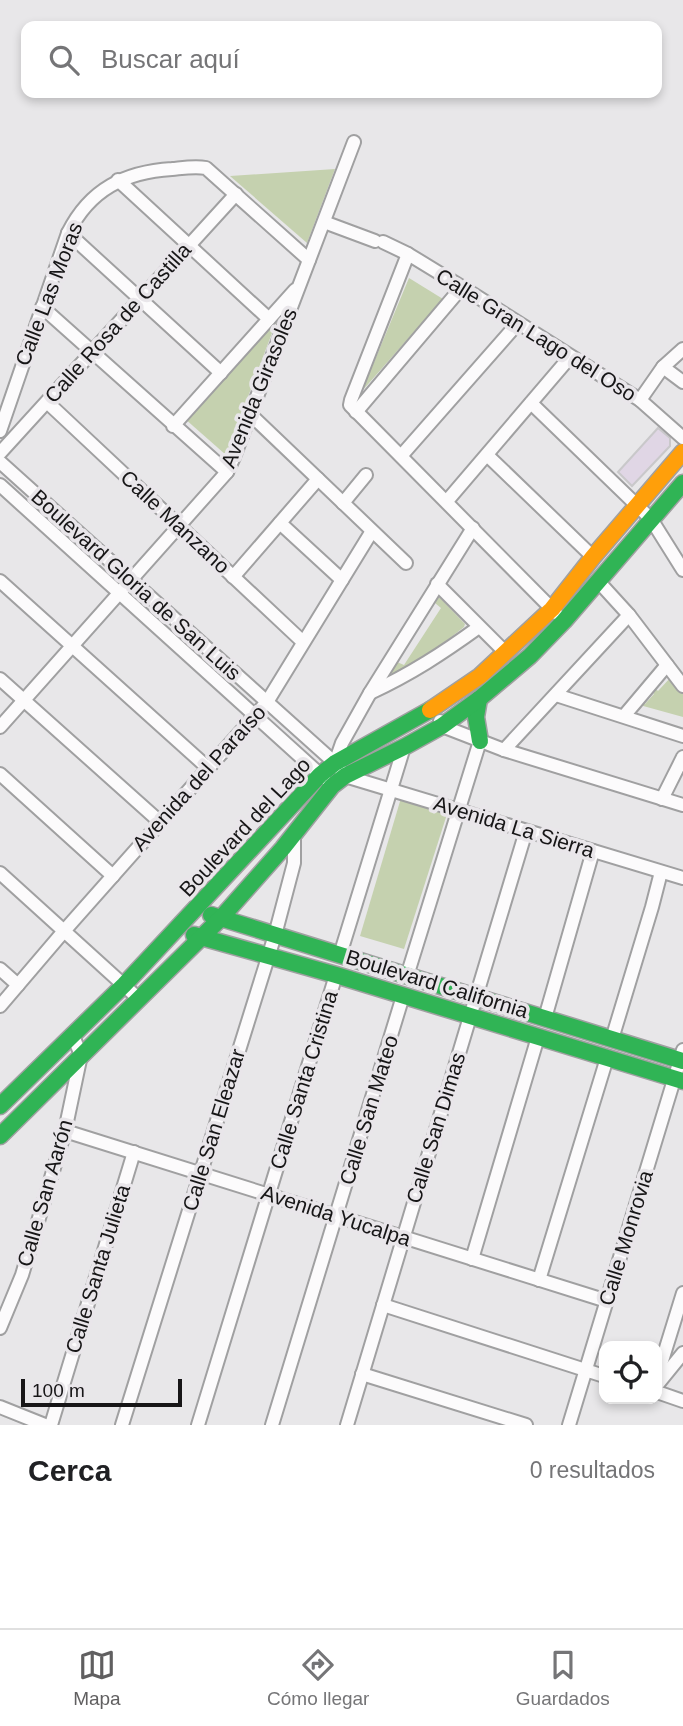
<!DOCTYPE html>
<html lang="es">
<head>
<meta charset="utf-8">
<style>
	:root { --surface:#fff; --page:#f2f2f2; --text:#202124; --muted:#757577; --line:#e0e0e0; --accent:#605f60 }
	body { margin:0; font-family:Arial,sans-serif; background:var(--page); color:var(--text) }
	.controls { position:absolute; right:21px; bottom:21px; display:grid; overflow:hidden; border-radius:14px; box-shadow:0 4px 10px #0003 }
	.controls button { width:63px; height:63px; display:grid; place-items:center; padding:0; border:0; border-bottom:2px solid var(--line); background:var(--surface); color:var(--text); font:35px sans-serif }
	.scale { position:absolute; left:21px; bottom:18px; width:161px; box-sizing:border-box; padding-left:7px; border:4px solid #171617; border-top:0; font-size:19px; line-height:24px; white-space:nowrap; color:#171617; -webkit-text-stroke:5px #e9e6ea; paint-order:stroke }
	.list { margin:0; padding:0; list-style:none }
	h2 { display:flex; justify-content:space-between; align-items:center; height:91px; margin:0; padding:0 28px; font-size:30px }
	h2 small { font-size:23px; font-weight:400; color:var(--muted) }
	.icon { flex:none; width:38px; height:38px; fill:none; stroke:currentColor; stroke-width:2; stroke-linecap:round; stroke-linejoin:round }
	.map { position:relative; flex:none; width:683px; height:1425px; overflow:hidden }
	.search { position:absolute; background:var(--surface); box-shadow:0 4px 10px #0003; left:21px; right:21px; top:21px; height:77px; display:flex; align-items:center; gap:18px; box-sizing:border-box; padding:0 24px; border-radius:14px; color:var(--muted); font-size:26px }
	.sheet { height:203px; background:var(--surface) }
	nav { display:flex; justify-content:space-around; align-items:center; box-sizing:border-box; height:98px; border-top:2px solid var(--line); background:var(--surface); font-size:19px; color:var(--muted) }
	nav a { display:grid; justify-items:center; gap:4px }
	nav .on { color:var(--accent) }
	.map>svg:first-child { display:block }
	.green { fill:#c5d1af }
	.building { fill:#e0d6e5; stroke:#c9c8ca; stroke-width:2 }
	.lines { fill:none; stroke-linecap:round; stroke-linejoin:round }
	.street-casing { stroke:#a0a0a1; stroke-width:16 }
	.fast-casing { stroke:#a0a0a1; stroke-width:19 }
	.slow-casing { stroke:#a0a0a1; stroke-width:19 }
	.street { stroke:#fcfbfc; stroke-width:12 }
	.fast { stroke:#30b455; stroke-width:16 }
	.slow { stroke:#ff9f0a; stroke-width:16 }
	.labels { text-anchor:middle; stroke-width:7; stroke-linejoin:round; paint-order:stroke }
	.street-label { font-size:21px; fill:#171617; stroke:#e9e6ea }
</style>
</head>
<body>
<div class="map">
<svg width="683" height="1425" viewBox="0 0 683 1425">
	<rect width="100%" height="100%" fill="#e8e7e9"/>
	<g class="green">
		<polygon points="335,169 307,243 230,176"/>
		<polygon points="409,278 443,299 362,391"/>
		<polygon points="280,312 226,455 184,418"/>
		<polygon points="439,597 465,624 464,627 436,649 395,674 392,673 391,670 397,662 404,665 441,608 435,603"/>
		<polygon points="672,676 683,685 683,717 636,704 638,697 645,704 654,694 648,687 651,684 658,691"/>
		<polygon points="401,798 448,811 404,949 360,936"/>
	</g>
	<polygon class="building" points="658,428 670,438 670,446 632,486 618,472"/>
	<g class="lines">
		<g class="street-casing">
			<g id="street">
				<polyline points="118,180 269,319"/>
				<polyline points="324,222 375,241"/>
				<polyline points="68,233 221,373"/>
				<polyline points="383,242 408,254 462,287 640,400 683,438"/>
				<polyline points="408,254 351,400 350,405 556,613"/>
				<polyline points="42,307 227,472"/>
				<polyline points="663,367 683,382"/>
				<polyline points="640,400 663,367 683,349"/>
				<polyline points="47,402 303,642"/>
				<polyline points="531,403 651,519 683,570"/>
				<polyline points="356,412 462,287"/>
				<polyline points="250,414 406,563"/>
				<polyline points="173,426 295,290"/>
				<path d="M0 431 68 233C90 189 125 172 172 169 183 168 195 166 206 168L309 260"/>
				<polyline points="0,453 236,194"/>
				<polyline points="487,455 593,557"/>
				<polyline points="401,456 518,323"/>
				<polyline points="0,462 335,763 345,776 683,878"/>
				<polyline points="0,485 324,778"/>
				<polyline points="447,501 570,357"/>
				<polyline points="343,503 366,475"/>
				<polyline points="280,523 342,580"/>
				<polyline points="233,577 318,479"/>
				<polyline points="0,581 208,768"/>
				<polyline points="598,581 629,615 683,686"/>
				<polyline points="437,584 506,653"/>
				<polyline points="0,679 160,822"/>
				<path d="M370 693C411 674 443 653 479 627"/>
				<polyline points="556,695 683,736"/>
				<polyline points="624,716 667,665"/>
				<polyline points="440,721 442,726 504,750 683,805"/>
				<polyline points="0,727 227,472 234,457 354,142"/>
				<polyline points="504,750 629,615"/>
				<polyline points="335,763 342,743 370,693 473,528"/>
				<polyline points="0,774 113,876"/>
				<polyline points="662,799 683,757"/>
				<polyline points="0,873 139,999"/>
				<polyline points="340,955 404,747"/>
				<polyline points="0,969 18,985"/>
				<polyline points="407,976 480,741"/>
				<polyline points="0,1006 64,931 267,702 372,531"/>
				<polyline points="545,1018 593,851"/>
				<polyline points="612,1039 652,907 661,872"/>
				<polyline points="65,1131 607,1301"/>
				<polyline points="472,1259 538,1037"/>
				<polyline points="539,1280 607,1058"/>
				<polyline points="383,1305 604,1376"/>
				<polyline points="0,1328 22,1275 65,1131 81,1055 73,1036"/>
				<polyline points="362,1374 526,1425"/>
				<polyline points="657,1377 683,1293"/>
				<polyline points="657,1385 683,1353"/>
				<polyline points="657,1392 683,1401"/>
				<polyline points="0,1407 45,1425"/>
				<polyline points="51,1425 134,1152"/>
				<polyline points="122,1425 275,935 294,863 294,834"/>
				<polyline points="198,1425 336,975"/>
				<polyline points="272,1425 403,996"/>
				<polyline points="347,1425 526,831"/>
				<polyline points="569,1425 683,1050"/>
			</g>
		</g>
		<g class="fast-casing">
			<g id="fast">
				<polyline points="479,699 476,717 480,741"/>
				<polyline points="211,915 683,1061"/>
				<polyline points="194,935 336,975 683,1081"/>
				<polyline points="0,1106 124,985 320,775 335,763 430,710"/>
				<polyline points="0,1136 221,918 283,848 332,786 345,776 404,747 442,726 479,699 530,656 564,621 683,483"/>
			</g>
		</g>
		<g class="slow-casing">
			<polyline id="slow" points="430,710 480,676 552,609 593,557 683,452"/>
		</g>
		<use href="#street" class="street"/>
		<use href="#fast" class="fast"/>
		<use href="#slow" class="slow"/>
	</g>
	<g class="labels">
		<g class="street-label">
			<text transform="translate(49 294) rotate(-69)" y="7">Calle Las Moras</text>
			<text transform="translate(118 323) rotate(-48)" y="7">Calle Rosa de Castilla</text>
			<text transform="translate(536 335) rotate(32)" y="7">Calle Gran Lago del Oso</text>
			<text transform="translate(259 388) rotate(-68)" y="7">Avenida Girasoles</text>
			<text transform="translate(175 522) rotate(43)" y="7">Calle Manzano</text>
			<text transform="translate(136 585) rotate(42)" y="7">Boulevard Gloria de San Luis</text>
			<text transform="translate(199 778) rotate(-48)" y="7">Avenida del Paraíso</text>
			<text transform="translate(245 827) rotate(-47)" y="7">Boulevard del Lago</text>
			<text transform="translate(514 827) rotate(17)" y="7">Avenida La Sierra</text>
			<text transform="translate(437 984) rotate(17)" y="7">Boulevard California</text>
			<text transform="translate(304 1080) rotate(-73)" y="7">Calle Santa Cristina</text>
			<text transform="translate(369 1110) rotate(-73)" y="7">Calle San Mateo</text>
			<text transform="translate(436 1128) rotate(-73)" y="7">Calle San Dimas</text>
			<text transform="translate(214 1130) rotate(-73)" y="7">Calle San Eleazar</text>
			<text transform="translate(45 1193) rotate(-74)" y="7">Calle San Aarón</text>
			<text transform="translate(336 1216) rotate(18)" y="7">Avenida Yucalpa</text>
			<text transform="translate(626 1238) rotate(-73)" y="7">Calle Monrovia</text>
			<text transform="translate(98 1269) rotate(-73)" y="7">Calle Santa Julieta</text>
		</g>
	</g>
</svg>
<div class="controls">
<button><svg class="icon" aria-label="locate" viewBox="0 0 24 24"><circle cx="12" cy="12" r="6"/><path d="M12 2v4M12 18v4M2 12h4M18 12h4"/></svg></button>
</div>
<div class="scale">100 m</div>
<div class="search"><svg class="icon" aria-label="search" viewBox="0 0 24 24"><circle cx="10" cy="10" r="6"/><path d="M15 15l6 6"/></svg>Buscar aquí</div>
</div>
<section class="sheet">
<h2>Cerca<small>0 resultados</small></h2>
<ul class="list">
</ul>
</section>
<nav>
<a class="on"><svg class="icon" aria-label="map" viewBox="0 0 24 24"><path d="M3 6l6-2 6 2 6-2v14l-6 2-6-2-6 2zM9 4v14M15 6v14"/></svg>Mapa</a>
<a><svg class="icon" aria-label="directions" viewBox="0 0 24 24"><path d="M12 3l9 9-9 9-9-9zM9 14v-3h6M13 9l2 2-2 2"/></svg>Cómo llegar</a>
<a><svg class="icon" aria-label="saved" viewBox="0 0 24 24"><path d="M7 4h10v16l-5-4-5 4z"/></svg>Guardados</a>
</nav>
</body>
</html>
